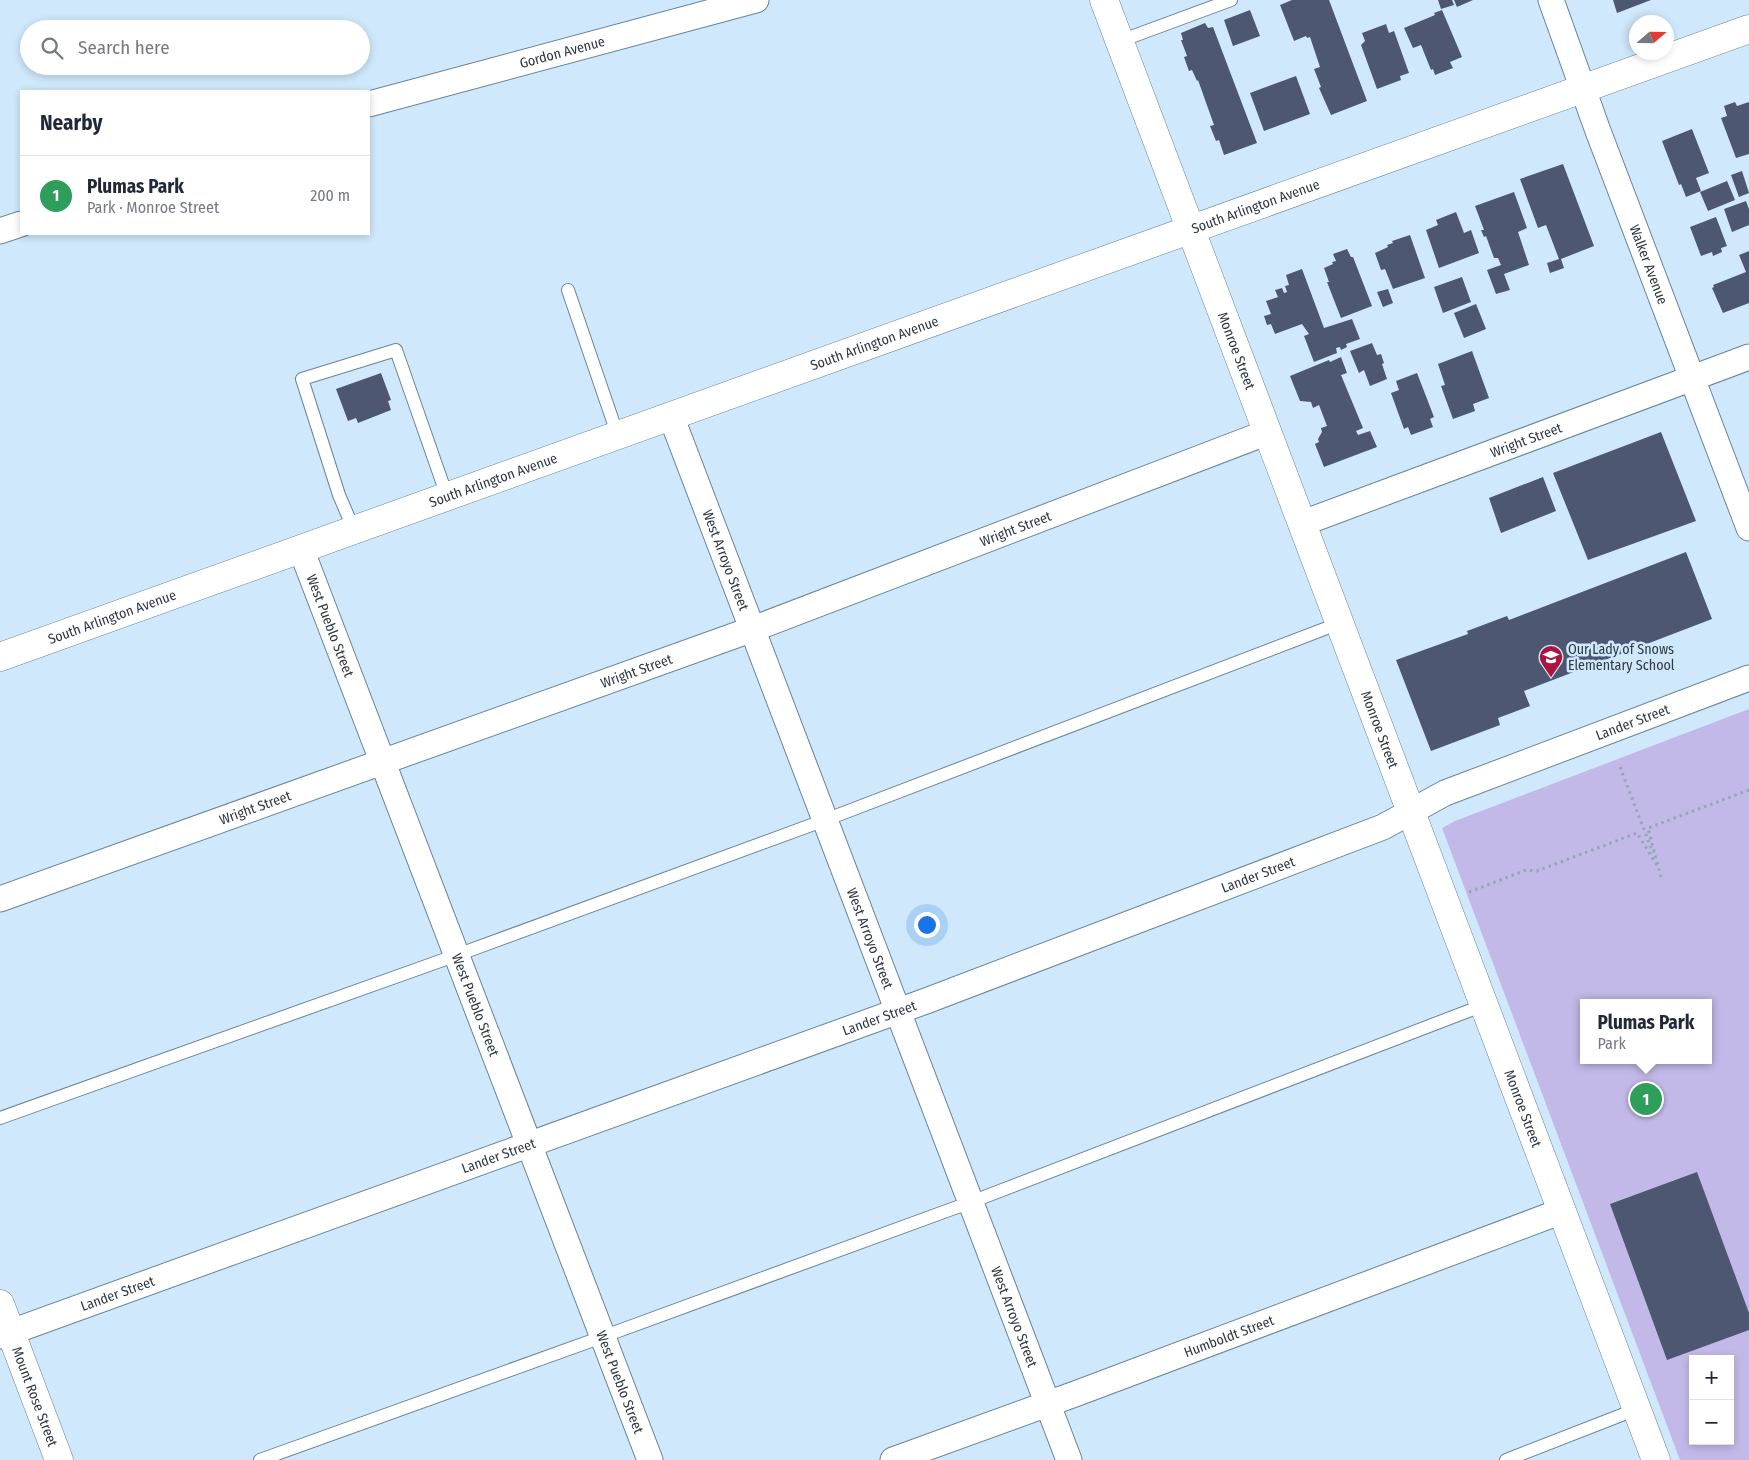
<!DOCTYPE html>
<html lang="en">
<head>
<meta charset="utf-8">
<style>
	:root { --surface:#fff; --page:#f6f6f7; --text:#1f2937; --muted:#747a83; --line:#e0e1e3; --accent:#aa143e }
	body { margin:0; font-family:"Fira Sans Condensed",sans-serif; background:var(--page); color:var(--text) }
	.controls { position:absolute; right:15px; bottom:15px; display:grid; overflow:hidden; border-radius:0px; box-shadow:0 2px 8px #0003 }
	.controls button { width:45px; height:45px; display:grid; place-items:center; padding:0; border:0; border-bottom:1px solid var(--line); background:var(--surface); color:var(--text); font:25px sans-serif }
	.compass { position:absolute; left:1629px; top:15px; width:45px; height:45px; border-radius:50%; background:var(--surface); box-shadow:0 2px 8px #0003; rotate:70deg }
	.you { position:absolute; left:926px; top:924px; width:18px; height:18px; margin:-12px; border:4px solid #fff; border-radius:50%; background:#1a73e8; box-shadow:0 0 0 8px #1a73e833 }
	.badge { display:grid; place-items:center; width:32px; height:32px; border-radius:50%; background:var(--accent); color:#fff; font-size:16px; font-weight:700 }
	.pin { position:absolute; translate:-50% -50%; border:2px solid #fff; box-shadow:0 1px 5px #0006 }
	.popup { position:absolute; left:1580px; top:999px; width:132px; height:65px; box-sizing:border-box; display:grid; place-content:center; border-radius:0px; background:var(--surface); filter:drop-shadow(0 1px 4px #0005); font-size:16px; white-space:nowrap; color:var(--muted) }
	.popup b { font-size:19px; color:var(--text) }
	.popup::after { content:''; position:absolute; left:50%; top:100%; margin-left:-10px; border:10px solid transparent; border-top-color:var(--surface) }
	.list { margin:0; padding:0; list-style:none }
	h2 { display:flex; justify-content:space-between; align-items:center; height:65px; margin:0; padding:0 20px; font-size:21px }
	h2 small { font-size:16px; font-weight:400; color:var(--muted) }
	.list li { display:grid; grid-template-columns:32px 1fr auto; gap:15px; align-items:center; box-sizing:border-box; height:80px; padding:0 20px; border-top:1px solid var(--line) }
	.list b { display:block; font-size:19px; white-space:nowrap }
	.list p { margin:0; font-size:16px; white-space:nowrap; color:var(--muted) }
	.list em { font-size:16px; font-style:normal; color:var(--muted) }
	.icon { flex:none; width:28px; height:28px; fill:none; stroke:currentColor; stroke-width:2; stroke-linecap:round; stroke-linejoin:round }
	.map { position:relative; flex:none; width:1749px; height:1460px; overflow:hidden }
	.search { position:absolute; background:var(--surface); box-shadow:0 2px 8px #0003; left:20px; top:20px; width:350px; height:55px; display:flex; align-items:center; gap:12px; box-sizing:border-box; padding:0 18px; border-radius:28px; color:var(--muted); font-size:19px }
	.panel { position:absolute; background:var(--surface); box-shadow:0 2px 8px #0003; left:20px; top:90px; width:350px; height:145px; border-radius:0px }
	.map>svg:first-child { display:block }
	.green { fill:#c3b9e8; fill-rule:evenodd }
	.building { fill:#4d5772 }
	.lines { fill:none; stroke-linecap:round; stroke-linejoin:round }
	.service-casing { stroke:#688499; stroke-width:14 }
	.minor-casing { stroke:#688499; stroke-width:27 }
	.tertiary-casing { stroke:#688499; stroke-width:29 }
	.secondary-casing { stroke:#688499; stroke-width:29 }
	.path { stroke:#93a7b6; stroke-width:3; stroke-dasharray:2.5 4; stroke-linecap:butt }
	.service { stroke:#fff; stroke-width:12 }
	.minor { stroke:#fff; stroke-width:25 }
	.tertiary { stroke:#fff; stroke-width:28 }
	.secondary { stroke:#fff; stroke-width:28 }
	.labels { text-anchor:middle; stroke-width:5; stroke-linejoin:round; paint-order:stroke }
	.street-label { font-size:14px; fill:#2e3943; stroke:#d0e8fb }
	.poi-label { font-size:14px; fill:#2e3943; stroke:#d0e8fb; text-anchor:start }
</style>
</head>
<body>
<div class="map">
<svg width="1749" height="1460" viewBox="0 0 1749 1460">
	<rect width="100%" height="100%" fill="#d0e8fb"/>
	<path class="green" d="M1749 709V1460H1680L1442 828 1455 821ZM1584 1003H1708V1060H1584ZM1693 1359H1730V1441H1693Z"/>
	<g class="building">
		<polygon points="1292,0 1329,0 1367,101 1331,115 1319,88 1321,87 1314,69 1320,67 1310,37 1307,38 1306,36 1294,41 1280,5"/>
		<polygon points="1438,0 1452,0 1454,5 1441,9"/>
		<polygon points="1454,0 1473,0 1457,7"/>
		<polygon points="1613,0 1651,0 1617,13"/>
		<polygon points="1250,10 1260,36 1233,46 1224,20"/>
		<polygon points="1442,10 1462,57 1450,62 1453,68 1435,75 1433,69 1431,70 1421,45 1413,48 1404,28 1435,15 1434,13"/>
		<polygon points="1205,23 1208,28 1213,27 1257,143 1224,155 1219,140 1216,141 1210,126 1214,125 1198,80 1197,81 1192,70 1189,71 1184,57 1187,56 1181,40 1183,40 1181,33"/>
		<polygon points="1386,24 1389,33 1394,31 1409,73 1400,76 1401,80 1377,89 1361,45 1365,41 1362,33"/>
		<polygon points="1296,76 1310,114 1264,131 1250,93"/>
		<polygon points="1735,102 1737,106 1749,102 1749,154 1736,158 1721,118 1727,116 1724,106"/>
		<polygon points="1692,129 1709,173 1696,178 1701,191 1686,197 1681,184 1679,185 1662,141"/>
		<polygon points="1563,164 1594,246 1561,259 1564,268 1550,273 1547,263 1559,259 1546,225 1538,228 1520,179"/>
		<polygon points="1742,171 1749,193 1739,197 1731,175"/>
		<polygon points="1727,181 1735,200 1708,211 1700,192"/>
		<polygon points="1514,192 1527,228 1518,232 1529,265 1504,274 1510,290 1496,294 1487,270 1501,265 1498,258 1494,258 1486,236 1484,237 1481,230 1484,230 1475,206"/>
		<polygon points="1746,201 1749,209 1749,225 1732,232 1724,209"/>
		<polygon points="1456,212 1464,233 1471,230 1479,253 1439,268 1426,230 1438,225 1436,220"/>
		<polygon points="1716,217 1727,246 1721,248 1722,252 1713,256 1712,252 1701,256 1690,227"/>
		<polygon points="1410,235 1425,278 1393,289 1385,269 1381,270 1375,253 1388,247 1387,245 1393,243 1392,241"/>
		<polygon points="1347,249 1351,257 1353,257 1372,306 1341,318 1327,282 1329,282 1324,268 1333,264 1332,262 1336,261 1333,254"/>
		<polygon points="1749,251 1749,303 1723,313 1712,288 1714,287 1713,285 1746,272 1739,255"/>
		<polygon points="1302,269 1324,328 1352,319 1360,339 1346,344 1347,347 1341,350 1340,347 1336,348 1337,353 1314,362 1304,336 1309,334 1302,324 1275,334 1271,324 1267,325 1264,316 1271,314 1266,301 1278,297 1275,290 1282,288 1284,293 1287,292 1285,286 1289,285 1286,275"/>
		<polygon points="1462,277 1471,302 1443,313 1434,287"/>
		<polygon points="1388,289 1393,303 1383,307 1377,292"/>
		<polygon points="1476,304 1486,329 1464,338 1454,313"/>
		<polygon points="1372,343 1377,355 1381,354 1384,363 1382,364 1387,379 1370,386 1364,370 1359,373 1350,351"/>
		<polygon points="1472,351 1489,398 1473,404 1475,411 1453,419 1441,386 1445,385 1438,364"/>
		<polygon points="1341,357 1347,373 1341,375 1363,428 1356,431 1358,435 1370,431 1377,447 1324,467 1315,444 1319,442 1318,439 1322,432 1321,428 1327,426 1319,405 1313,408 1311,402 1300,401 1290,376 1329,360 1330,362"/>
		<polygon points="381,373 391,400 388,401 391,410 358,423 356,418 348,421 336,389"/>
		<polygon points="1417,373 1434,417 1430,419 1433,427 1411,435 1408,427 1404,429 1391,393 1399,390 1396,381"/>
		<polygon points="1661,432 1696,521 1588,560 1553,473"/>
		<polygon points="1543,477 1556,511 1501,533 1489,498"/>
		<polygon points="1686,552 1712,619 1524,691 1530,706 1498,718 1500,725 1431,751 1396,660 1468,634 1467,631 1507,616 1509,620"/>
		<polygon points="1697,1172 1749,1313 1749,1330 1667,1360 1610,1204"/>
	</g>
	<g class="lines">
		<g class="service-casing">
			<g id="service">
				<polyline points="1120,41 1231,0"/>
				<polyline points="568,290 618,436"/>
				<polyline points="354,530 339,495 302,379 396,350 447,496"/>
				<polyline points="0,1118 457,955 825,820 1340,623"/>
				<polyline points="260,1460 602,1337 971,1202 1484,1005"/>
				<polyline points="1506,1460 1637,1409"/>
			</g>
		</g>
		<g class="minor-casing">
			<g id="minor">
				<path id="s1" d="M1551 0 1598 131 1749 528"/>
				<path id="s2" d="M369 104 756 0"/>
				<polyline points="0,231 21,224"/>
				<path id="s3" d="M671 416 1069 1460"/>
				<path id="s4" d="M1303 523 1749 357"/>
				<path id="s5" d="M301 549 650 1460"/>
				<path id="s6" d="M0 899 753 629 1268 432"/>
				<path id="s7" d="M0 1336 926 1001 1383 827 1445 793 1749 678"/>
				<path id="s8" d="M893 1460 1075 1394 1562 1211"/>
			</g>
		</g>
		<g class="tertiary-casing">
			<g id="tertiary">
				<path id="s9" d="M1104 0 1656 1460"/>
				<path id="s10" d="M0 1304 59 1460"/>
			</g>
		</g>
		<g class="secondary-casing">
			<g id="secondary">
				<path id="s11" d="M0 657 1749 29"/>
			</g>
		</g>
		<g class="path">
			<polyline points="1620,767 1653,853"/>
			<polyline points="1661,877 1648,828 1749,790"/>
			<polyline points="1469,892 1526,870 1537,871 1637,833 1658,867"/>
		</g>
		<use href="#service" class="service"/>
		<use href="#minor" class="minor"/>
		<use href="#tertiary" class="tertiary"/>
		<use href="#secondary" class="secondary"/>
	</g>
	<defs>
		<g id="school-pin" transform="scale(1.25)"><path d="M0 17L-7.5 6A9.5 9.5 0 1 1 7.5 6Z" fill="#aa143e" stroke="#d0e8fb"/><path d="M0-5L7-2L0 1L-7-2ZM-4 1L0 2.5L4 1V4Q0 6-4 4Z" fill="#fff"/></g>
	</defs>
	<g fill-rule="evenodd">
		<use href="#school-pin" x="1551" y="657"/>
	</g>
	<g class="labels">
		<g class="street-label">
			<text dy="5" stroke="none"><textPath href="#s2" startOffset="200">Gordon Avenue</textPath></text>
			<text dy="5" stroke="none"><textPath href="#s11" startOffset="1334">South Arlington Avenue</textPath></text>
			<text dy="5" stroke="none"><textPath href="#s1" startOffset="282">Walker Avenue</textPath></text>
			<text dy="5" stroke="none"><textPath href="#s11" startOffset="929">South Arlington Avenue</textPath></text>
			<text dy="5" stroke="none"><textPath href="#s9" startOffset="375">Monroe Street</textPath></text>
			<text dy="5" stroke="none"><textPath href="#s4" startOffset="238">Wright Street</textPath></text>
			<text dy="5" stroke="none"><textPath href="#s11" startOffset="524">South Arlington Avenue</textPath></text>
			<text dy="5" stroke="none"><textPath href="#s6" startOffset="1081">Wright Street</textPath></text>
			<text dy="5" stroke="none"><textPath href="#s3" startOffset="154">West Arroyo Street</textPath></text>
			<text dy="5" stroke="none"><textPath href="#s11" startOffset="119">South Arlington Avenue</textPath></text>
			<text dy="5" stroke="none"><textPath href="#s5" startOffset="82">West Pueblo Street</textPath></text>
			<text dy="5" stroke="none"><textPath href="#s6" startOffset="676">Wright Street</textPath></text>
			<text dy="5" stroke="none"><textPath href="#s7" startOffset="1745">Lander Street</textPath></text>
			<text dy="5" stroke="none"><textPath href="#s9" startOffset="780">Monroe Street</textPath></text>
			<text dy="5" stroke="none"><textPath href="#s6" startOffset="271">Wright Street</textPath></text>
			<text dy="5" stroke="none"><textPath href="#s7" startOffset="1340">Lander Street</textPath></text>
			<text dy="5" stroke="none"><textPath href="#s3" startOffset="559">West Arroyo Street</textPath></text>
			<text dy="5" stroke="none"><textPath href="#s5" startOffset="488">West Pueblo Street</textPath></text>
			<text dy="5" stroke="none"><textPath href="#s7" startOffset="935">Lander Street</textPath></text>
			<text dy="5" stroke="none"><textPath href="#s9" startOffset="1185">Monroe Street</textPath></text>
			<text dy="5" stroke="none"><textPath href="#s7" startOffset="530">Lander Street</textPath></text>
			<text dy="5" stroke="none"><textPath href="#s7" startOffset="125">Lander Street</textPath></text>
			<text dy="5" stroke="none"><textPath href="#s3" startOffset="964">West Arroyo Street</textPath></text>
			<text dy="5" stroke="none"><textPath href="#s8" startOffset="358">Humboldt Street</textPath></text>
			<text dy="5" stroke="none"><textPath href="#s5" startOffset="892">West Pueblo Street</textPath></text>
			<text dy="5" stroke="none"><textPath href="#s10" startOffset="99">Mount Rose Street</textPath></text>
		</g>
		<g class="poi-label">
			<text x="1568" y="654">Our Lady of Snows<tspan x="1568" dy="16">Elementary School</tspan></text>
		</g>
	</g>
</svg>
<div class="controls">
<button>+</button>
<button>−</button>
</div>
<svg class="compass" viewBox="-18 -18 36 36"><path d="M0-13l5 13h-10z" fill="#e53935"/><path d="M0 13l5-13h-10z" fill="#747a83"/></svg>
<div class="you"></div>
<div class="pin badge" style="left:1646px;top:1099px;background:#2e9e5b">1</div>
<div class="popup"><b>Plumas Park</b>Park</div>
<div class="search"><svg class="icon" aria-label="search" viewBox="0 0 24 24"><circle cx="10" cy="10" r="6"/><path d="M15 15l6 6"/></svg>Search here</div>
<section class="panel">
<h2>Nearby<small></small></h2>
<ul class="list">
<li><span class="badge" style="background:#2e9e5b">1</span><div><b>Plumas Park</b><p>Park · Monroe Street</p></div><em>200 m</em></li>
</ul>
</section>
</div>
</body>
</html>
